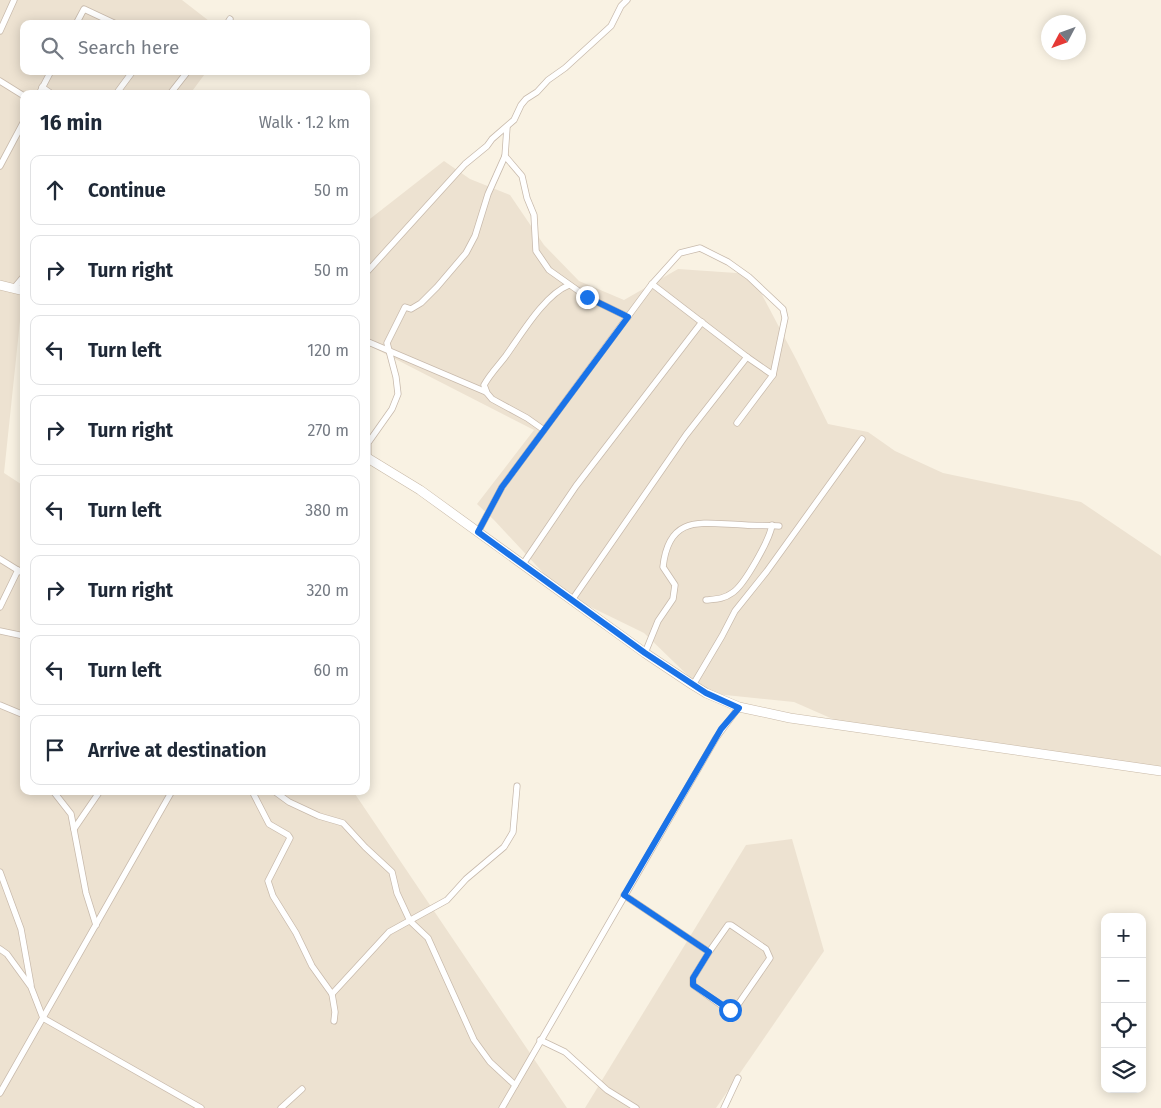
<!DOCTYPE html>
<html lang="en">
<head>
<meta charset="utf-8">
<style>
	:root { --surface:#fff; --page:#f2f2f3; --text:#1f2937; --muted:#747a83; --line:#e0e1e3 }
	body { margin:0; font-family:"Fira Sans",sans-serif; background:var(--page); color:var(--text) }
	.controls { position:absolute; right:15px; bottom:15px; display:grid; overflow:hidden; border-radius:10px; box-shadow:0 2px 12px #0003 }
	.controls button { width:45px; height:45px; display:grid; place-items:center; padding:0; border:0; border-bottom:1px solid var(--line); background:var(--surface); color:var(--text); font:25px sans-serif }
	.compass { position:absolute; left:1041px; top:15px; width:45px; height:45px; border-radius:50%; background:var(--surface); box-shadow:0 2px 12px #0003; rotate:229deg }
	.stop { position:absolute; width:15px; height:15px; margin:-11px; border:4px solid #1a73e8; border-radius:50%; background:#fff }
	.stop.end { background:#1a73e8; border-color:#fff; box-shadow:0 1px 5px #0008 }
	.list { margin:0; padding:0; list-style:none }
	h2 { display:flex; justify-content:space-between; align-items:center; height:65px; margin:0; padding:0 20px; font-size:21px }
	h2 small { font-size:16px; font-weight:400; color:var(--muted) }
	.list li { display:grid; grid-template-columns:32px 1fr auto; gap:15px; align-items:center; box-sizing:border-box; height:70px; margin:0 10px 10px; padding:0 10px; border:1px solid var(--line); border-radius:10px }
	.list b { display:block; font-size:19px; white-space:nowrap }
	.list em { font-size:16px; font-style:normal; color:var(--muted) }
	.icon { flex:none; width:28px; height:28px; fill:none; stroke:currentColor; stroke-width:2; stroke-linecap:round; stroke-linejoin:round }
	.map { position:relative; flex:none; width:1161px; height:1108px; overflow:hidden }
	.search { position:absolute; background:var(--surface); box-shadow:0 2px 12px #0003; left:20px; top:20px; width:350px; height:55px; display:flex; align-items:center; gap:12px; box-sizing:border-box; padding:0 18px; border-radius:10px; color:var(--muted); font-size:19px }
	.panel { position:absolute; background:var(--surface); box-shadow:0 2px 12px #0003; left:20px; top:90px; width:350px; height:705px; border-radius:10px }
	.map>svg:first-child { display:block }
	.residential { fill:#ede2d1 }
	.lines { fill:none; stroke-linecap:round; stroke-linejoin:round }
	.minor-casing { stroke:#c8baac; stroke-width:7 }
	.secondary-casing { stroke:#c8b9a7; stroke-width:10 }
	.minor { stroke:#fff; stroke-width:5.5 }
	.secondary { stroke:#fff; stroke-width:9 }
	.route { stroke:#1a73e8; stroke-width:6 }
</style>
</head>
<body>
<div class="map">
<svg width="1161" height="1108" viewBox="0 0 1161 1108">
	<rect width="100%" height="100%" fill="#f9f2e3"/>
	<g class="residential">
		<polygon points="0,0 182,0 213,24 24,24 24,71 207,71 190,94 24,94 24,316 20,321 4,473 24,486 24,791 353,791 567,1108 0,1108"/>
		<polygon points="444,161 470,179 510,195 544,245 579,281 624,300 678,269 751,274 797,361 828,424 868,432 895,451 943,473 1081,502 1161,556 1161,773 851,727 794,702 706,693 644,633 562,593 494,520 477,504 534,430 366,344 366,222"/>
		<polygon points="792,839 824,951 716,1108 585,1108 746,845"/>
	</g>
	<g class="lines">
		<g class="minor-casing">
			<g id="minor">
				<polyline points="76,24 84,9 116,24"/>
				<polyline points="227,24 230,19"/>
				<polyline points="0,31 14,0"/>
				<polyline points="0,81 24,96"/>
				<polyline points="42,87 52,94"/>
				<polyline points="39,94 51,71"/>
				<polyline points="116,94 133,71"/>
				<polyline points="170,94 188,71"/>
				<polyline points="505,156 522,176 527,198 534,215 536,251 549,270 587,297 628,317"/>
				<polyline points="0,166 24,121"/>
				<polyline points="366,273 465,164 487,146 492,139 514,120 521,105 526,99 537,92 548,80 565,68 611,26 621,6 627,0"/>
				<polyline points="652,284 747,357"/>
				<polyline points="14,288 24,276"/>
				<polyline points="366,341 486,392"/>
				<path d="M544 430 527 418 492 399 487 393 484 385C490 374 498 366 505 357 521 335 544 295 569 285"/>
				<polyline points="366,458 368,458 368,443 392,409 398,394 396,377 387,343 405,307 411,309 421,303 437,287 466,253 475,236 488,194 505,156 507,127"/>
				<polyline points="478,532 502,487 652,284 680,253 700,248 728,262 749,277 783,309 785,318 773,375 737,423"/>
				<polyline points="0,559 24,574"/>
				<polyline points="523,564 576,486 702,322"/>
				<polyline points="572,600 686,435 747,357 773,375"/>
				<path d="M706 600C716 599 724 599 732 593 744 586 770 539 772 525"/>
				<polyline points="0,607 18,570"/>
				<polyline points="0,631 24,636"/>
				<path d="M645 653 658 621 673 599 675 585 663 567C669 512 704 524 745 525 756 526 768 525 779 526"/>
				<polyline points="693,685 722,636 735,611 767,571 862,439"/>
				<polyline points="0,705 24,715"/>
				<polyline points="53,791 71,814 86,893 96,925"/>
				<polyline points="252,791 269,824 288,835 290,838 268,881 273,896 296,933 312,966 332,994 335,1012 334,1021"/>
				<polyline points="274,791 289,802 319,816 343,823 365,847 392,872 397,893 410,921 428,938 474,1040 490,1062 515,1085"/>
				<polyline points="74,829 100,791"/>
				<polyline points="0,872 21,929 31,985"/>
				<path d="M624 895 709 952 728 925H731L766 949 770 958 737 1006C733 1009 730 1010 725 1008L693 985V978L709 952"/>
				<polyline points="0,949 7,954 31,987 43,1018 201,1108"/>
				<polyline points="332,994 389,932 447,900 466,879 504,847 513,832 517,786"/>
				<polyline points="540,1040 565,1052 607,1090 636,1108"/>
				<polyline points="0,1093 172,791"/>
				<polyline points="281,1108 302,1089"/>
				<polyline points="502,1108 716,738 739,707"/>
				<polyline points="724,1108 738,1078"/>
			</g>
		</g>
		<g class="secondary-casing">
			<g id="secondary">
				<polyline points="0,285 24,291"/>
				<polyline points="366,457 420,490 645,653 693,685 706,693 739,707 790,718 1161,771"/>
			</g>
		</g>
		<use href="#minor" class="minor"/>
		<use href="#secondary" class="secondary"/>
	</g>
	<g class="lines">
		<polyline class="route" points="587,297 628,317 502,487 478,532 645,653 706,693 739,708 721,729 624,895 709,952 693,978 693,985 730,1010"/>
	</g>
</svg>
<div class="controls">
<button>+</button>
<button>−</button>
<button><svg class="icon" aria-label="locate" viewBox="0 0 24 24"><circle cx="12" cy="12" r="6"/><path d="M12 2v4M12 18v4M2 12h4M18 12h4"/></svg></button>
<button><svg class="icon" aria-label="layers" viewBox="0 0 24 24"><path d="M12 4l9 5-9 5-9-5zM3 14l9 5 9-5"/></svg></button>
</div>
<svg class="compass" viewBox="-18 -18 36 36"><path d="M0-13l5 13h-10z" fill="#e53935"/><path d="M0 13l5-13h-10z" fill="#747a83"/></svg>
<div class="stop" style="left:730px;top:1010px"></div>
<div class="stop end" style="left:587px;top:297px"></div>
<div class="search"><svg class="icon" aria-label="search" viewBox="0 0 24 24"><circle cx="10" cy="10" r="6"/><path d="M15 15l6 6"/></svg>Search here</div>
<section class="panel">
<h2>16 min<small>Walk · 1.2 km</small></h2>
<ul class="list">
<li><svg class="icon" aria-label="ahead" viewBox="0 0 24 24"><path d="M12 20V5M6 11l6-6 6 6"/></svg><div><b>Continue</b></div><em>50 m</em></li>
<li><svg class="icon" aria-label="right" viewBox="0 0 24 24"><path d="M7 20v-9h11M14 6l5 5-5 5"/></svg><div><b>Turn right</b></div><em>50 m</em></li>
<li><svg class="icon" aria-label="left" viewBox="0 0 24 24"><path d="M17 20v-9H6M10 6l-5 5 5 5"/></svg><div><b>Turn left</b></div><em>120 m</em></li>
<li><svg class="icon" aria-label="right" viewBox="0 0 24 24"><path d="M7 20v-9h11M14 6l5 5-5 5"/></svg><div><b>Turn right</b></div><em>270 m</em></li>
<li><svg class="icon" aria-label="left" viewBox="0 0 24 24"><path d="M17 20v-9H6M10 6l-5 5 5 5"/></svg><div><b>Turn left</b></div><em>380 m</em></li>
<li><svg class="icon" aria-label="right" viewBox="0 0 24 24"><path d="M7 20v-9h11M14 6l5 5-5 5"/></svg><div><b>Turn right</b></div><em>320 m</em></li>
<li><svg class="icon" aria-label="left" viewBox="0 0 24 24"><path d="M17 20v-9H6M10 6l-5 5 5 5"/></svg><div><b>Turn left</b></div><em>60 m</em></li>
<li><svg class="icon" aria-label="arrive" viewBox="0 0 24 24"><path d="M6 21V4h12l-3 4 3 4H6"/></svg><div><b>Arrive at destination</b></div></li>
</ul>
</section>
</div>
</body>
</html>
